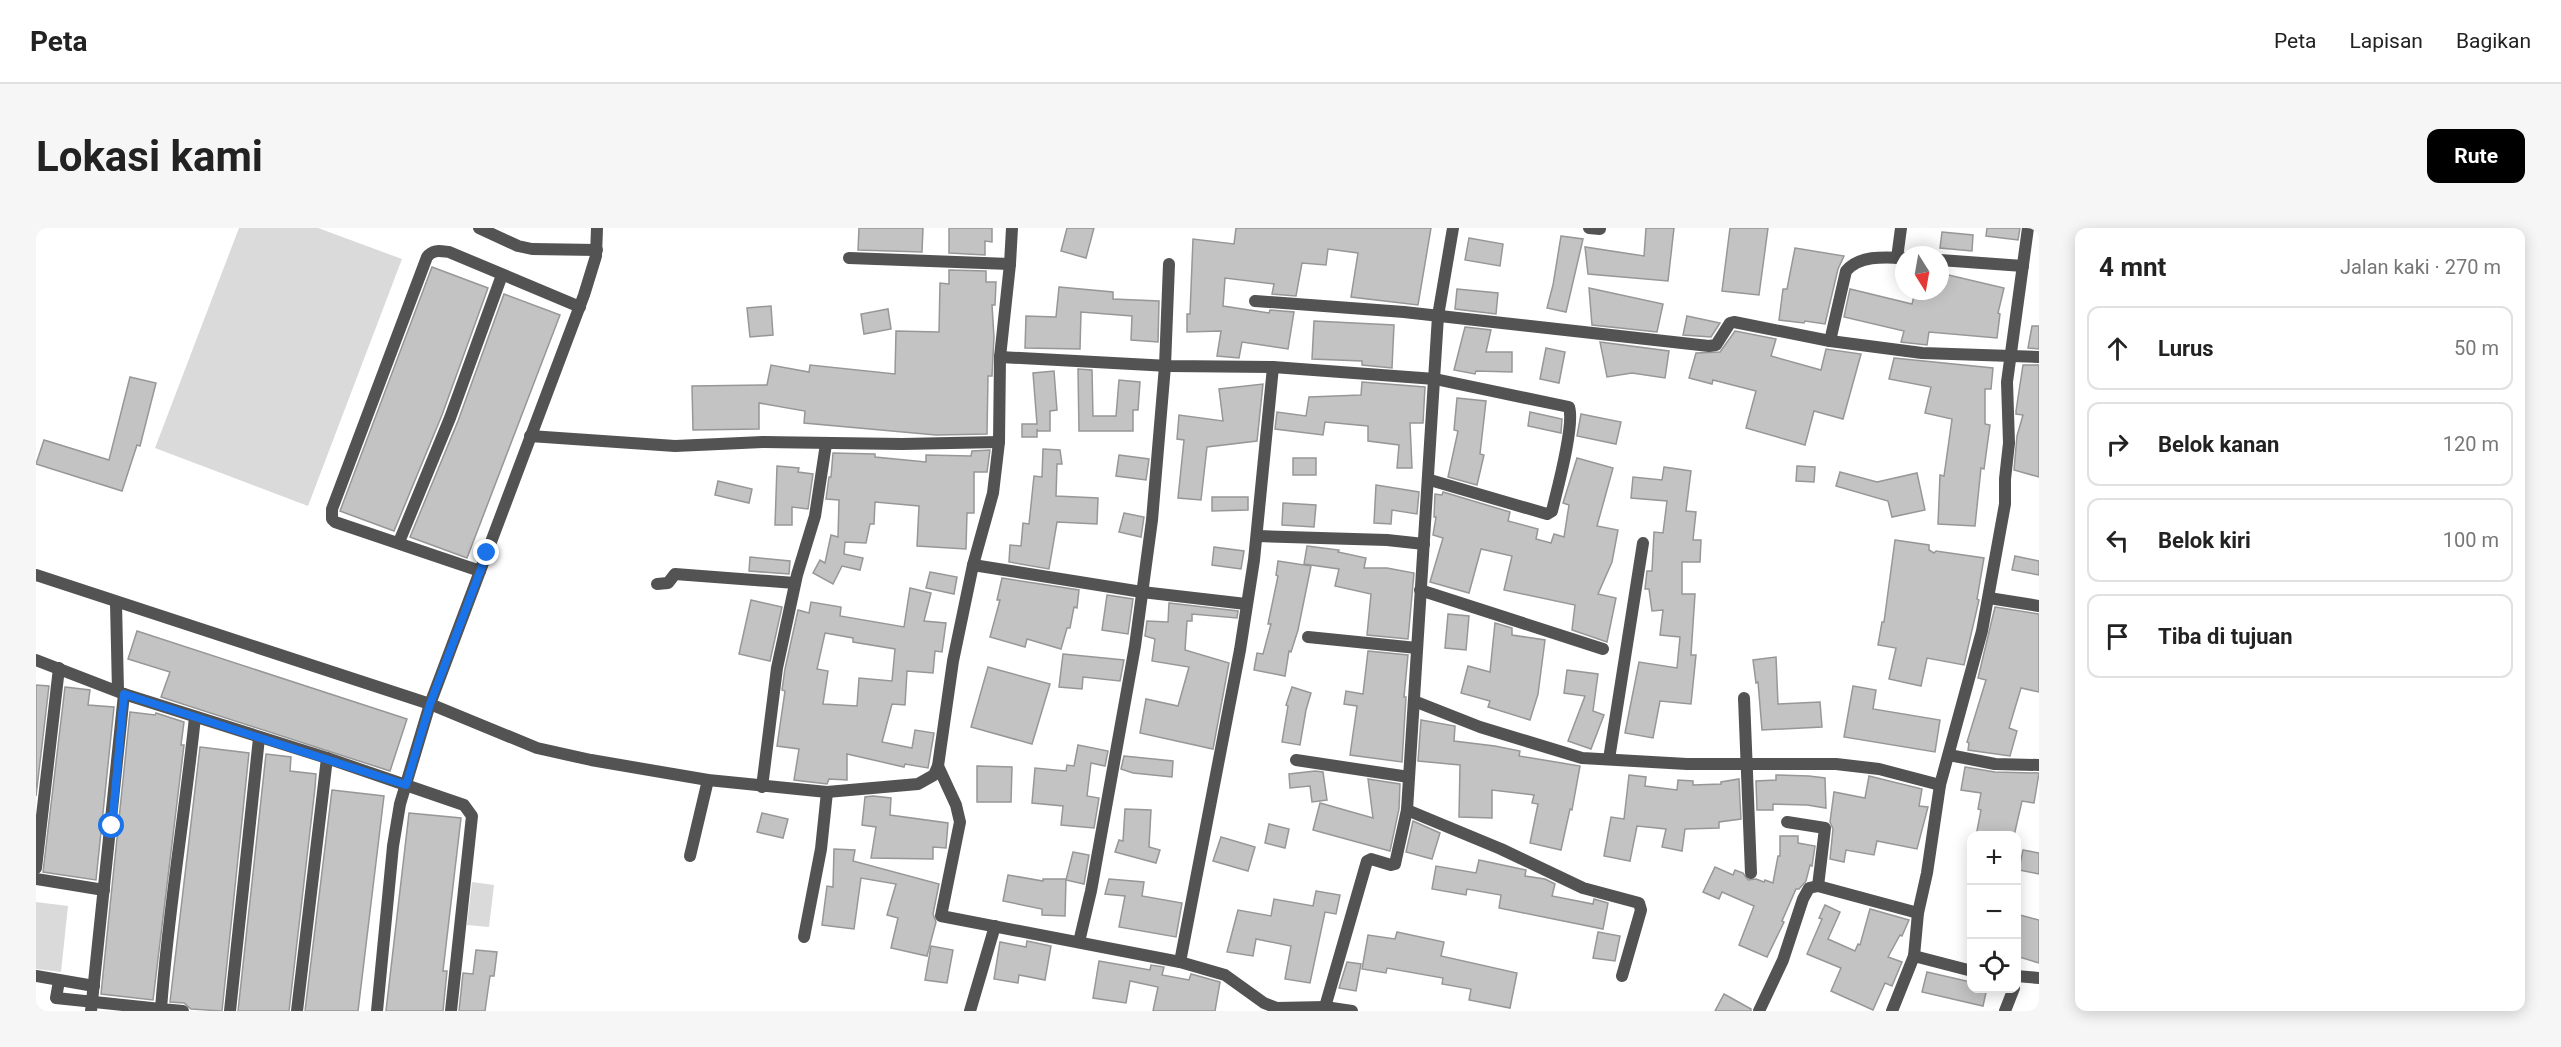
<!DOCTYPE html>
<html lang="id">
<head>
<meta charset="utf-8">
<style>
	:root { --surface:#fff; --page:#f6f6f6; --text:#222; --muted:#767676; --line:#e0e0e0; --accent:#000 }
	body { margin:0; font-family:Roboto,sans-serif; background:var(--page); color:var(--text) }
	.controls { position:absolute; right:18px; bottom:18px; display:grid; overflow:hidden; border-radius:12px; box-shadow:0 3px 15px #0003 }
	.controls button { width:54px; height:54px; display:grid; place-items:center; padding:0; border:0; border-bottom:2px solid var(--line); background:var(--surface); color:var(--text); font:30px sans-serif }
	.compass { position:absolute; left:1859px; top:18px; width:54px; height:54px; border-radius:50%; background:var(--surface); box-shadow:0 3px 15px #0003; rotate:169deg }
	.stop { position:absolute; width:18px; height:18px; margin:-14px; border:4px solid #1a73e8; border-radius:50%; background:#fff }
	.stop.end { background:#1a73e8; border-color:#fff; box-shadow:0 2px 6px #0008 }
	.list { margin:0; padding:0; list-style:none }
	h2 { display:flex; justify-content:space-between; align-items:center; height:78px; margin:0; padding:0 24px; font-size:26px }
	h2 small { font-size:20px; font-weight:400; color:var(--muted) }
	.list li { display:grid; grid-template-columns:39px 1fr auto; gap:18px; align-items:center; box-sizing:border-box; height:84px; margin:0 12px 12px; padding:0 12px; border:2px solid var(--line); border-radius:12px }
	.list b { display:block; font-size:22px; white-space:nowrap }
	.list em { font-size:20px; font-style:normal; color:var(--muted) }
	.icon { flex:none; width:33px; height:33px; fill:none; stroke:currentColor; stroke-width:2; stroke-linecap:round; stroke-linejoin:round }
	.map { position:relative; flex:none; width:2003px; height:783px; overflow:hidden; border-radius:12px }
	header { display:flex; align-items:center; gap:36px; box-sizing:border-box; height:84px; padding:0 30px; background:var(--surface); border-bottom:2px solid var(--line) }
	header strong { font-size:28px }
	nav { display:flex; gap:33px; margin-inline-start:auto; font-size:21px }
	.intro { display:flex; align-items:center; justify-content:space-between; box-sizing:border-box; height:144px; padding:0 36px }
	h1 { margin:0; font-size:42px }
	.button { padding:15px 27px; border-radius:12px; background:var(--accent); color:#fff; font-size:21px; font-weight:700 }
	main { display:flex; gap:36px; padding:0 36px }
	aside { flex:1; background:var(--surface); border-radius:12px; box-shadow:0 3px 15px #0003 }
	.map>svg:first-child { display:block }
	.green { fill:#dadada }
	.building { fill:#c3c3c3; stroke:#979797; stroke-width:1.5; fill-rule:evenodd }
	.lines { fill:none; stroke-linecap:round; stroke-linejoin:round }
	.street { stroke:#535353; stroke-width:12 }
	.route { stroke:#1a73e8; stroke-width:8 }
</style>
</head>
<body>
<header>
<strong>Peta</strong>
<nav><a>Peta</a><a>Lapisan</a><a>Bagikan</a></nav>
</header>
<div class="intro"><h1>Lokasi kami</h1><a class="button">Rute</a></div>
<main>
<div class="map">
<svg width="2003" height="783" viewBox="0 0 2003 783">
	<rect width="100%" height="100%" fill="#fff"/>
	<g class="green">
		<polygon points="203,0 282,0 366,31 272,278 119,220"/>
		<polygon points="436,654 458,657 453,699 431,697"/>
		<polygon points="0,674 32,678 25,744 0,741"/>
	</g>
	<g class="building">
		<polygon points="823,0 887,0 886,24 822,22"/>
		<polygon points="913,0 956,0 956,14 949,13 949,27 913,25"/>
		<polygon points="1031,0 1058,0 1050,30 1025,23"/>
		<polygon points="1200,0 1395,0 1382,77 1315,69 1322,25 1292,21 1290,37 1266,35 1260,68 1236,66 1238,56 1189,50 1187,78 1233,85 1234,82 1258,84 1252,121 1206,114 1203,130 1181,128 1185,103 1151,104 1151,86 1154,86 1157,11 1198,16"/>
		<polygon points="1610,0 1638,0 1632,53 1552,46 1549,19 1608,28"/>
		<polygon points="1694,0 1732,0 1723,67 1686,63"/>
		<polygon points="1951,0 1984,0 1982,12 1950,8"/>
		<polygon points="1906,4 1937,7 1936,23 1904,20"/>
		<polygon points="1525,8 1547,11 1530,84 1511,80 1517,57"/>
		<polygon points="1433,10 1467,16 1464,38 1429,32"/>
		<polygon points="1759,20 1808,28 1802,41 1789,96 1769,93 1768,95 1743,92 1747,61 1751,61"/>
		<polygon points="396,39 452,60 406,187 358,303 304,283"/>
		<polygon points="913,42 950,43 950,54 960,54 959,77 956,77 958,109 956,148 952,148 951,206 900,207 768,195 769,183 723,175 723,201 657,202 656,158 731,157 735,137 773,144 774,137 859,146 860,103 903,104 904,55 913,56"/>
		<polygon points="1904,45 1968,60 1962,85 1964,86 1961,110 1893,104 1891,117 1865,114 1868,103 1808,89 1814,61 1876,76 1879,63 1904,63"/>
		<polygon points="1023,59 1077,64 1077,71 1123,73 1122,114 1095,112 1096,88 1045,84 1044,121 989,120 990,88 1020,89"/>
		<polygon points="1553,60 1627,76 1621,104 1556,97"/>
		<polygon points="1421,61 1462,65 1460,86 1419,81"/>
		<polygon points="468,66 524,87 431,330 374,309 422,193"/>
		<polygon points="735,78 737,107 714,109 711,80"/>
		<polygon points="852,81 855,101 828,106 825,86"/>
		<polygon points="1651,88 1684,95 1675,109 1647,107"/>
		<polygon points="1278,93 1358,97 1356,140 1326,137 1326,133 1276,131"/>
		<polygon points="1996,98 2003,98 2003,121 1992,120"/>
		<polygon points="1429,99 1455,102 1450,124 1476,124 1476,144 1440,143 1439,146 1418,142"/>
		<polygon points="1699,103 1740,111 1735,128 1785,142 1790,121 1825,126 1807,191 1778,183 1769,217 1710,200 1720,163 1677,152 1676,156 1653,150 1660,125 1684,124"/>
		<polygon points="1564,114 1633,123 1629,150 1596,145 1571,149"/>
		<polygon points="1510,120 1529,124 1523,155 1504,151"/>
		<polygon points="1858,130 1957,140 1955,161 1949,161 1949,196 1954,197 1948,241 1945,240 1939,298 1902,296 1904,247 1908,248 1916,191 1889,185 1895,159 1853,151"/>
		<polygon points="1987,137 2003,137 2003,249 1978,242 1981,208 1987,187 1980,186 1980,183"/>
		<polygon points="1042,141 1056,142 1057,188 1080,188 1083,152 1104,154 1102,182 1097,182 1097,203 1043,203"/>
		<polygon points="1018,143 1021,182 1014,183 1014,203 1002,203 1001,201 1001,209 986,209 986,196 1001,196 997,145"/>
		<polygon points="94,149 120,155 104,218 101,217 86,263 0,236 8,212 73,232"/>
		<polygon points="1326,154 1389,159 1387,195 1374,195 1376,240 1361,240 1363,217 1332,213 1332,198 1289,194 1287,207 1239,201 1241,184 1270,188 1273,169 1325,167"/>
		<polygon points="1227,156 1221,213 1171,219 1165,272 1142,270 1148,212 1141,211 1143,187 1187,193 1183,161"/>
		<polygon points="1421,170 1450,173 1444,226 1448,227 1441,257 1412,249 1422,203 1418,202"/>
		<polygon points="1494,184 1526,191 1525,205 1492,198"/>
		<polygon points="1545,186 1585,194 1580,216 1541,208"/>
		<polygon points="1007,221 1024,222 1026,236 1021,236 1020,268 1062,270 1061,296 1021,294 1013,341 973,334 974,317 985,318 987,295 993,296 998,248 1006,249"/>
		<polygon points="954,222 951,244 938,244 938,285 931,285 930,321 881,318 883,278 839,274 838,296 834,296 830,315 809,314 808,326 827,330 824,342 806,338 797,356 777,345 784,332 789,335 795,307 802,309 803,272 790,271 793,249 795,249 797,225 839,226 839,229 890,234 890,227 935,228 936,223"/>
		<polygon points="1083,227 1113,231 1110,252 1080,248"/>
		<rect x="1257" y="230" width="23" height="17"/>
		<polygon points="1541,230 1577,240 1561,298 1582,302 1576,334 1562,366 1580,370 1571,414 1536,402 1539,377 1468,362 1476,328 1445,321 1433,365 1394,354 1407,310 1397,307 1400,289 1398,289 1399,266 1406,267 1407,264 1474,284 1472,293 1502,301 1500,311 1515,315 1518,306 1528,309 1533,277 1527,275"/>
		<polygon points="741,238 763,240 762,244 777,246 772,281 756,279 756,297 739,297"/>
		<polygon points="1761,238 1779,239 1778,254 1760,253"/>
		<polygon points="1628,239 1655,243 1650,283 1660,284 1657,312 1665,312 1664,334 1646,334 1646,366 1659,366 1655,427 1660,427 1655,476 1624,473 1617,510 1589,505 1603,434 1641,440 1644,409 1624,407 1627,382 1616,383 1613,361 1609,361 1611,343 1616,343 1618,304 1627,305 1631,273 1595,270 1597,249 1626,252"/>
		<polygon points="1804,244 1841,254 1881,245 1889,282 1856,289 1852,273 1800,258"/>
		<polygon points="682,253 716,261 713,275 679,267"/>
		<polygon points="1340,257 1383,264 1381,286 1356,282 1355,296 1338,295"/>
		<polygon points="1176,269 1212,269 1212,282 1176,283"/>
		<polygon points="1247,275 1280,277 1278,299 1246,297"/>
		<polygon points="1088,285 1108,289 1105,309 1083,304"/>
		<polygon points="1859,312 1893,317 1893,322 1898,325 1900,323 1948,330 1941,371 1943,372 1928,437 1891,430 1885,458 1853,451 1860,420 1842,417 1846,394 1848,394"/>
		<polygon points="1271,318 1303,322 1302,324 1330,330 1328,340 1351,340 1378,345 1372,411 1331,407 1335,366 1299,358 1303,341 1268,336"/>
		<polygon points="1178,319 1208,323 1205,341 1176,337"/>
		<polygon points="1979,328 2003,333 2003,347 1976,342"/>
		<polygon points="714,329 754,333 753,346 713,343"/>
		<polygon points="1242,333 1275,338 1262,402 1255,424 1253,423 1249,448 1218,442 1221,425 1227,426 1235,396 1232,396 1242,348 1240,347"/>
		<polygon points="894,344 921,349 918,366 890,360"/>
		<polygon points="966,350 1043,362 1041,380 1038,379 1034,400 1031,400 1025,421 991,411 989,419 954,409 964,372 961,372"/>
		<path d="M874 360 895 365 888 393 910 395 906 424 899 423 897 445 871 443 869 477 856 476 846 514 876 520 879 502 898 505 892 540 869 536 868 539 811 526V552L793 551 791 556 758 552 763 521 741 518 749 463 746 462 749 441 762 382 773 385 775 374 805 379 804 388 868 399ZM789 405 817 410V414L859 421 856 453 823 450 821 478 787 476 792 443 781 441Z"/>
		<polygon points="1071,367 1097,371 1092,406 1066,402"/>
		<polygon points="715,372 746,379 734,433 703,426"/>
		<polygon points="1133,375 1202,383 1201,390 1156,386 1156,393 1151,393 1149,422 1193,435 1177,521 1104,505 1110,471 1142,478 1153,439 1116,433 1119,411 1109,408 1111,393 1132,394"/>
		<polygon points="1959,379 2003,386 2003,464 1985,460 1973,500 1981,503 1974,528 1932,522 1933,515 1931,514 1950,452 1942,450"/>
		<polygon points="1412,386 1433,388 1430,422 1409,420"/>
		<polygon points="1459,395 1476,400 1476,407 1509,412 1502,466 1494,492 1452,479 1454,473 1425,465 1432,438 1454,444"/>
		<polygon points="101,403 371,491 354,543 125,469 134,444 92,431"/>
		<polygon points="1332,423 1372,427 1368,469 1370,469 1366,534 1314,527 1321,478 1308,476 1310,463 1327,466"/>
		<polygon points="1027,426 1088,432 1084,453 1047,449 1046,461 1023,459"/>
		<polygon points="1740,429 1742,476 1784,474 1786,499 1726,502 1722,454 1720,455 1717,432"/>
		<polygon points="952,439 1014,456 996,516 935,499"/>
		<polygon points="1531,442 1562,446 1557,483 1568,487 1555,521 1532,513 1549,468 1528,465"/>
		<polygon points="0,457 13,458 0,568"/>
		<polygon points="1817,458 1840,462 1837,481 1904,492 1899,524 1808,509"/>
		<polygon points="29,459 54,462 52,477 78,479 60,652 7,644"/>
		<polygon points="1256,459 1275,465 1270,482 1264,517 1246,514 1252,478 1250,477"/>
		<polygon points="94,484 119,487 120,485 148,494 145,517 148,517 117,772 65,766"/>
		<polygon points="1385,492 1419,498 1418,513 1459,518 1484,523 1483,528 1544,538 1536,582 1534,581 1525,622 1494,615 1502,576 1496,575 1498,567 1456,562 1456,590 1423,589 1424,537 1382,533"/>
		<polygon points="1042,517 1072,523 1069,538 1055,535 1051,568 1063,570 1058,600 1025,597 1027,578 996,575 999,540 1030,543 1031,537 1038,538"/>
		<polygon points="164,519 213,525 186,783 155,781 148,775 134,774"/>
		<polygon points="230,526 255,529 254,543 280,546 279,560 253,783 202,783"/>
		<polygon points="1088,528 1137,533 1136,549 1097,545 1085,541"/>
		<polygon points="941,538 976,539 975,574 941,574"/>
		<polygon points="1929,539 1959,544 2003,545 1998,575 1986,573 1978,608 1940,608 1945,582 1942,581 1945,565 1925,562"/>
		<polygon points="1279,543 1287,544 1291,572 1276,574 1274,558 1254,560 1253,546"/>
		<polygon points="1593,547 1610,549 1609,558 1641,562 1642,552 1657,553 1657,557 1685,556 1685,554 1703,551 1705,591 1683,594 1683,600 1649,601 1646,623 1626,619 1630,601 1601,598 1594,633 1568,628 1575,589 1588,591"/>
		<polygon points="1740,547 1773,548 1789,550 1790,580 1771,577 1737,576 1737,582 1721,582 1720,553 1740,552"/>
		<polygon points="1833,548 1886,561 1883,578 1892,579 1881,621 1841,613 1838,627 1810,622 1808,634 1794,631 1797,601 1794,594 1798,564 1829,570"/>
		<polygon points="1332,551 1364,556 1363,581 1354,623 1277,602 1284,575 1337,590"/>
		<polygon points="296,562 348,568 322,783 269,783"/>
		<polygon points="837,568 855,570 854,587 912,595 910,620 897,619 897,631 835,630 840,599 826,597 829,569"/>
		<polygon points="1089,581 1115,582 1113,619 1124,622 1120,635 1079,624 1083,612 1087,613"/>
		<polygon points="373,585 425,590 407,743 411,743 407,783 350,783"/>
		<polygon points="726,585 752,591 747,610 721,604"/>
		<polygon points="1377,593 1404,605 1396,631 1370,624"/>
		<polygon points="1233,596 1253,601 1249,620 1229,615"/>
		<polygon points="1744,608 1762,608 1762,615 1779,618 1776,638 1774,637 1770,653 1763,661 1760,661 1746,693 1748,694 1731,729 1703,717 1718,678 1686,664 1683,671 1667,664 1679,639 1697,647 1699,642 1707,645 1712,652 1720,651 1728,654 1729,652 1737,655 1742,628 1744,628"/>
		<polygon points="1185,609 1219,619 1212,643 1177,633"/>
		<polygon points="798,621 819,622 817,633 903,656 897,686 900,694 891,728 855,720 862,690 851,687 860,656 825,650 818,701 786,697 791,658 797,659"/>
		<polygon points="1987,622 2003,625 2003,646 1983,642"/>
		<polygon points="1037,624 1053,627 1048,656 1030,652"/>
		<polygon points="1443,632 1490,642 1489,648 1509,651 1519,656 1516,668 1557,676 1558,671 1572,675 1567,701 1463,680 1465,667 1431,661 1430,667 1396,661 1400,638 1440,645"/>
		<polygon points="972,647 1007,653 1007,651 1030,651 1029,688 1006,687 1006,681 967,673"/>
		<polygon points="1073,651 1108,654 1106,668 1146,675 1140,709 1083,699 1089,668 1069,666"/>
		<polygon points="1280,663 1304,667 1300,686 1289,684 1274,755 1249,751 1255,718 1220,711 1217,728 1191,724 1202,682 1235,688 1238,671 1277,678"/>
		<polygon points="1789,677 1804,684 1792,711 1819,723 1822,716 1824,717 1834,681 1873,692 1866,708 1864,707 1852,729 1866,734 1856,758 1849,755 1837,782 1795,763 1805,740 1771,726 1786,691 1783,690"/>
		<polygon points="1980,686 2003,692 2003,735 1980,728"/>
		<polygon points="1361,704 1408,714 1405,728 1481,745 1474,780 1433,772 1435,761 1406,756 1407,750 1351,740 1350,745 1326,741 1332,707 1359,711"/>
		<polygon points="1562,704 1584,708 1579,733 1557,730"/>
		<polygon points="991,713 1015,718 1009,752 983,747 982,755 958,751 964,714 990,719"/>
		<polygon points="895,718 917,722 911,755 889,752"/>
		<polygon points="440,722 461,724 458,748 454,748 449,783 423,783 427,745 437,746"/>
		<polygon points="1063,733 1114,742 1115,737 1128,739 1126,747 1153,752 1155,746 1184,754 1179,783 1117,783 1122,759 1094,753 1090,775 1057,770"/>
		<polygon points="1311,734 1325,736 1320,763 1303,760"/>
		<polygon points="1891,744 1935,754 1935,760 1951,760 1947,778 1886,764"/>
		<polygon points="1688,766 1715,781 1715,783 1679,783"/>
	</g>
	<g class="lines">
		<g class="street">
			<polyline points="443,0 482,18 496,21 561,22"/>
			<polyline points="976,0 974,36 964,129 963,214 957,265 937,337 917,433 902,538 920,577 924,594 905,688 1144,734 1189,747 1228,775 1241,780 1289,779 1316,783"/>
			<polyline points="1553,0 1564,1"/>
			<polyline points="813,30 974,36"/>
			<polyline points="1861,30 1865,0"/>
			<polyline points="1904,32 1987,38"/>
			<polyline points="1219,73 1368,84 1673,118 1680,117 1694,95 1698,94 1794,113 1886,125 2003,129"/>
			<path d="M1794 113 1810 43C1823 27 1849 29 1868 30"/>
			<path d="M964 129 1133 138 1237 139 1399 151 1533 179C1539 197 1521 262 1516 283L1511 286 1394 252"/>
			<polyline points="494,208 639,218 727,214 866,216 963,214"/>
			<polyline points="1221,308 1351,312 1388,316"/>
			<polyline points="363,314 414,190 466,47"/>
			<polyline points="937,337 1106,364 1210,376"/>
			<path d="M444 343 299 294 296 291V281L391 29C397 21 404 23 413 24L544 79"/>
			<polyline points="0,347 394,476 501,520 555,532 672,552 791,564 882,556 898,547 902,538"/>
			<polyline points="621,356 632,355 639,346 759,355"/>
			<polyline points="1384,362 1567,421"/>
			<polyline points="1953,370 2003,378"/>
			<polyline points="80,375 82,463"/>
			<polyline points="1272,409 1381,420"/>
			<polyline points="0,432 88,466 291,530 428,577 436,588 415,783"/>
			<polyline points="1708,470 1715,645"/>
			<polyline points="1378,473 1444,499 1546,530 1651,536 1800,536 1843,541 1904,557"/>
			<polyline points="1913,527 1959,536 2003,537"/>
			<polyline points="1573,531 1607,315"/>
			<polyline points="1260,532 1373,549"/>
			<polyline points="726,559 741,440 761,347 779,288 790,216"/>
			<polyline points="1371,582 1465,621 1547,660 1603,675 1605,682 1586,748"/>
			<polyline points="1751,594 1789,600 1782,658"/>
			<polyline points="654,628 672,552"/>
			<polyline points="0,640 23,440"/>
			<polyline points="0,651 68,662"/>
			<polyline points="768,709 785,621 791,564"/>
			<polyline points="1043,714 1055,663 1099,418 1116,292 1129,138 1133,36"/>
			<polyline points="1878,728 1936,743"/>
			<polyline points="1144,734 1204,422 1218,332 1237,139"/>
			<polyline points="0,748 58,758"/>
			<polyline points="1980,748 2003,750"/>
			<polyline points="23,753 20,770 125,781"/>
			<polyline points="1289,779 1331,633 1335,631 1355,637 1359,636 1371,582 1402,88 1417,0"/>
			<polyline points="55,783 88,466"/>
			<path d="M147 783 125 781C132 683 149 586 159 489"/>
			<polyline points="194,783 223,510"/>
			<polyline points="261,783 291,530"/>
			<polyline points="341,783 357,618 364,576 394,476 548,67 560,28 561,0"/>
			<polyline points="934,783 959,698"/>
			<polyline points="1723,783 1747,732 1767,671 1773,660 1782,658 1882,685"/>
			<polyline points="1856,783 1878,728 1882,685 1891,645 1904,557 1946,403 1969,276 1969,251 1973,215 1971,154 1992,0"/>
			<polyline points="1969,783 1978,760"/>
		</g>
	</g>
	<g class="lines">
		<polyline class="route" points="76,598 88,466 370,557 394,476 451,325"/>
	</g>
</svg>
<div class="controls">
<button>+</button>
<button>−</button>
<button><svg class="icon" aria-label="locate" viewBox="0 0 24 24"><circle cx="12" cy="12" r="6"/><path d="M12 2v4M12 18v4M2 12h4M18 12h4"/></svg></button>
</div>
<svg class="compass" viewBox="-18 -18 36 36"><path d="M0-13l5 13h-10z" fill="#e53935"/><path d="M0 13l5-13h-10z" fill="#767676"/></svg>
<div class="stop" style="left:76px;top:598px"></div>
<div class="stop end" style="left:451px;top:325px"></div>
</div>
<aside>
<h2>4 mnt<small>Jalan kaki · 270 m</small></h2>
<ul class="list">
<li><svg class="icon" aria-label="ahead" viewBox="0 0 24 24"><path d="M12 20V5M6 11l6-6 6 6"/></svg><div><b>Lurus</b></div><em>50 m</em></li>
<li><svg class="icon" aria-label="right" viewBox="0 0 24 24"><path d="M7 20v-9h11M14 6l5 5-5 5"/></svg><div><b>Belok kanan</b></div><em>120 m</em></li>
<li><svg class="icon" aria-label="left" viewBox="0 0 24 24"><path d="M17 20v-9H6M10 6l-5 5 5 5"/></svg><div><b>Belok kiri</b></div><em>100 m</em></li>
<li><svg class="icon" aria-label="arrive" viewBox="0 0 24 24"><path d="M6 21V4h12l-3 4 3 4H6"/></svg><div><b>Tiba di tujuan</b></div></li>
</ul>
</aside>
</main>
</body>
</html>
